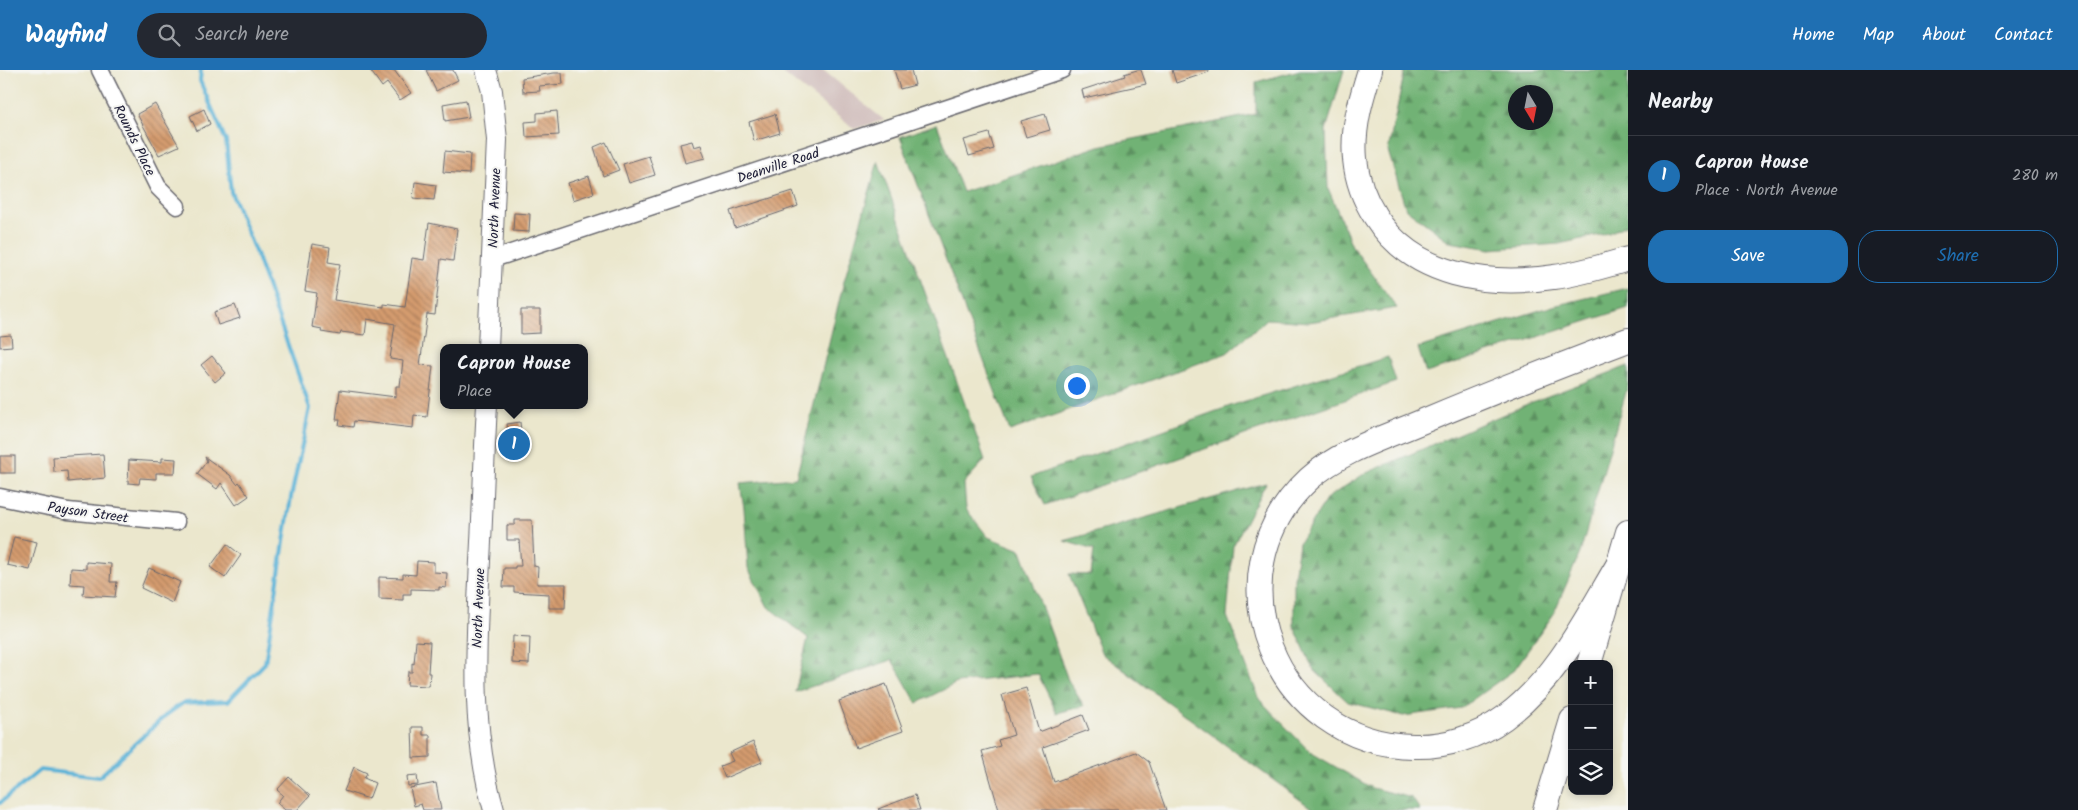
<!DOCTYPE html>
<html lang="en">
<head>
<meta charset="utf-8">
<style>
	:root { --surface:#171b24; --page:#242831; --text:#f1f3f6; --muted:#9ea1a6; --line:#363941; --accent:#1f6fb2 }
	body { margin:0; font-family:Kalam,sans-serif; background:var(--page); color:var(--text) }
	.controls { position:absolute; right:15px; bottom:15px; display:grid; overflow:hidden; border-radius:10px; box-shadow:0 2px 8px #0003 }
	.controls button { width:45px; height:45px; display:grid; place-items:center; padding:0; border:0; border-bottom:1px solid var(--line); background:var(--surface); color:var(--text); font:25px sans-serif }
	.compass { position:absolute; left:1508px; top:15px; width:45px; height:45px; border-radius:50%; background:var(--surface); box-shadow:0 2px 8px #0003; rotate:170deg }
	.you { position:absolute; left:1076px; top:315px; width:18px; height:18px; margin:-12px; border:4px solid #fff; border-radius:50%; background:#1a73e8; box-shadow:0 0 0 8px #1a73e833 }
	.badge { display:grid; place-items:center; width:32px; height:32px; border-radius:50%; background:var(--accent); color:#fff; font-size:16px; font-weight:700 }
	.pin { position:absolute; translate:-50% -50%; border:2px solid #fff; box-shadow:0 1px 5px #0006 }
	.popup { position:absolute; left:440px; top:274px; width:148px; height:65px; box-sizing:border-box; display:grid; place-content:center; border-radius:10px; background:var(--surface); filter:drop-shadow(0 1px 4px #0005); font-size:16px; white-space:nowrap; color:var(--muted) }
	.popup b { font-size:19px; color:var(--text) }
	.popup::after { content:''; position:absolute; left:50%; top:100%; margin-left:-10px; border:10px solid transparent; border-top-color:var(--surface) }
	.list { margin:0; padding:0; list-style:none }
	h2 { display:flex; justify-content:space-between; align-items:center; height:65px; margin:0; padding:0 20px; font-size:21px }
	h2 small { font-size:16px; font-weight:400; color:var(--muted) }
	.list li { display:grid; grid-template-columns:32px 1fr auto; gap:15px; align-items:center; box-sizing:border-box; height:80px; padding:0 20px; border-top:1px solid var(--line) }
	.list b { display:block; font-size:19px; white-space:nowrap }
	.list p { margin:0; font-size:16px; white-space:nowrap; color:var(--muted) }
	.list em { font-size:16px; font-style:normal; color:var(--muted) }
	.actions { display:flex; gap:10px; padding:15px 20px }
	.actions a { flex:1; padding:11px 0; border:1px solid var(--accent); border-radius:20px; text-align:center; font-size:18px; color:var(--accent) }
	.actions .main { background:var(--accent); color:#fff }
	.icon { flex:none; width:28px; height:28px; fill:none; stroke:currentColor; stroke-width:2; stroke-linecap:round; stroke-linejoin:round }
	.map { position:relative; flex:none; width:1628px; height:740px; overflow:hidden }
	header { display:flex; align-items:center; gap:30px; box-sizing:border-box; height:70px; padding:0 25px; background:var(--accent); color:#fff }
	header strong { font-size:24px }
	nav { display:flex; gap:28px; margin-inline-start:auto; font-size:18px }
	.search { width:350px; height:45px; background:var(--page); display:flex; align-items:center; gap:12px; box-sizing:border-box; padding:0 18px; border-radius:28px; color:var(--muted); font-size:19px }
	main { display:flex }
	aside { flex:1; background:var(--surface) }
	.map>svg:first-child { display:block }
	.industrial { fill:#d1bfbd }
	.forest { fill:url(#forest-firs); stroke:#4a6a58; fill-rule:evenodd }
	.lines { fill:none; stroke-linecap:round; stroke-linejoin:round }
	.stream { stroke:#5ab2d7; stroke-width:4 }
	.building { fill:url(#building-back-hatch) }
	.minor-casing { stroke:#68676e; stroke-width:19 }
	.major-casing { stroke:#68676e; stroke-width:22 }
	.highway-casing { stroke:#68676e; stroke-width:26 }
	.minor { stroke:#fff; stroke-width:16 }
	.major { stroke:#fff; stroke-width:20 }
	.highway { stroke:#fff; stroke-width:24 }
	.labels { text-anchor:middle; stroke-width:4; stroke-linejoin:round; paint-order:stroke }
	.street-label { font-size:14px; fill:#22223b; stroke:#f6f6f2 }
</style>
</head>
<body>
<header>
<strong>Wayfind</strong>
<div class="search"><svg class="icon" aria-label="search" viewBox="0 0 24 24"><circle cx="10" cy="10" r="6"/><path d="M15 15l6 6"/></svg>Search here</div>
<nav><a>Home</a><a>Map</a><a>About</a><a>Contact</a></nav>
</header>
<main>
<div class="map">
<svg width="1628" height="740" viewBox="0 0 1628 740">
	<defs>
		<pattern id="forest-firs" width="22" height="20" patternUnits="userSpaceOnUse" patternTransform="scale(1.25)"><rect width="22" height="20" fill="#71b274"/><path d="M5 1l3.5 6h-7zM16 11l3.5 6h-7z" fill="#5c9060"/></pattern>
		<pattern id="building-back-hatch" width="6" height="6" patternUnits="userSpaceOnUse" patternTransform="scale(1.25)"><rect width="6" height="6" fill="#d49b6e"/><path d="M-1 5l2 2M0 0l6 6M5-1l2 2" fill="none" stroke="#ac7e5c"/></pattern>
	</defs>
	<rect width="100%" height="100%" fill="#f6f6f2"/>
	<filter id="ink" filterUnits="userSpaceOnUse"><feTurbulence type="fractalNoise" baseFrequency=".02" numOctaves="2"/><feDisplacementMap in="SourceGraphic" scale="10" xChannelSelector="R" yChannelSelector="G"/><feConvolveMatrix kernelMatrix="1 2 1 2 8 2 1 2 1" color-interpolation-filters="sRGB"/></filter>
	<filter id="wash" filterUnits="userSpaceOnUse"><feTurbulence type="fractalNoise" baseFrequency=".0096" numOctaves="4" result="noise"/><feDisplacementMap in="SourceGraphic" scale="20" xChannelSelector="R" yChannelSelector="G"/><feGaussianBlur stdDeviation="1.12" result="paint"/><feColorMatrix in="noise" values="0 0 0 0 0 0 0 0 0 0 0 0 0 0 0 0 0 1.4 0 .05"/><feComposite in="paint" operator="in"/></filter>
	<g filter="url(#wash)">
		<rect width="100%" height="100%" fill="#ebe7cd"/>
		<polygon class="industrial" points="779,0 823,0 884,50 854,59"/>
		<g class="forest">
			<polygon points="1300,0 1344,0 1326,60 1328,118 1352,176 1397,238 1309,252 1267,249 1227,283 1010,361 900,67 937,54 963,122 1099,76 1256,44 1256,12"/>
			<path d="M1405 0H1628V154L1609 163 1559 174 1490 179 1450 172 1406 139 1388 81ZM1546 22V52H1516V22Z"/>
			<polygon points="878,91 985,390 964,413 966,439 988,467 1021,480 1068,610 1084,636 1057,643 1038,604 957,613 917,633 892,590 795,622 808,568 768,537 748,498 744,438 740,413 796,408 843,215"/>
			<polygon points="1628,218 1628,238 1426,303 1418,278 1553,236"/>
			<polygon points="1388,287 1396,312 1045,435 1031,407 1239,333"/>
			<polygon points="1628,296 1628,315 1580,483 1553,545 1514,600 1461,638 1403,646 1348,632 1313,599 1294,556 1294,508 1299,473 1327,428 1364,404 1537,330"/>
			<polygon points="1266,413 1233,476 1227,546 1259,629 1310,682 1372,718 1412,728 1420,740 1314,740 1102,584 1069,504 1091,505 1094,480 1064,471"/>
		</g>
		<g class="lines">
			<polyline class="stream" points="0,733 40,700 99,707 166,645 183,633 228,631 265,593 291,427 310,338 256,184 231,122 226,71 200,11 201,0"/>
		</g>
		<g id="blocks">
			<g class="building">
				<polygon points="370,0 394,0 411,23 400,30 387,13 382,17"/>
				<polygon points="426,0 453,0 458,10 436,21"/>
				<polygon points="894,0 911,0 915,15 900,19"/>
				<polygon points="1137,0 1141,0 1146,14 1084,28 1082,20 1125,6 1124,4"/>
				<polygon points="1172,0 1209,0 1209,2 1176,13"/>
				<polygon points="554,3 562,3 563,14 539,16 540,21 523,22 522,8"/>
				<polygon points="466,30 469,47 445,51 443,34"/>
				<polygon points="155,34 179,76 159,85 137,44"/>
				<polygon points="204,39 210,54 197,61 190,46"/>
				<polygon points="557,41 559,65 526,67 525,52 537,51 537,43"/>
				<polygon points="775,44 780,63 754,71 749,52"/>
				<polygon points="1045,44 1050,60 1026,67 1021,51"/>
				<polygon points="989,63 994,79 969,86 964,70"/>
				<polygon points="692,71 694,77 701,75 705,88 685,93 680,74"/>
				<polygon points="606,72 619,100 603,106 594,77"/>
				<polygon points="445,81 470,84 469,104 443,102"/>
				<polygon points="649,86 655,105 629,113 623,94"/>
				<polygon points="589,106 594,123 573,130 568,113"/>
				<polygon points="415,112 436,115 434,130 413,128"/>
				<polygon points="793,121 798,136 735,158 730,141"/>
				<polygon points="514,143 530,144 529,162 513,161"/>
				<polygon points="429,153 457,159 453,191 441,189 435,245 427,244 420,295 433,296 427,347 414,345 413,358 354,351 353,357 339,355 340,350 336,350 340,320 396,327 396,316 400,316 403,291 390,289 395,254 367,249 365,265 341,262 340,265 321,262 322,259 312,257 317,223 305,221 312,174 330,177 328,192 340,194 334,230 384,237 384,234 405,237 412,188 424,190"/>
				<polygon points="235,235 240,248 218,255 214,242"/>
				<polygon points="521,240 540,240 540,263 521,264"/>
				<polygon points="11,265 12,276 0,277 0,266"/>
				<polygon points="212,286 226,303 215,312 201,295"/>
				<polygon points="520,352 523,382 506,384 504,367 509,367 507,354"/>
				<polygon points="103,384 105,408 68,412 67,401 54,402 53,387"/>
				<rect x="0" y="386" width="15" height="17"/>
				<polygon points="205,387 230,405 237,414 239,412 249,426 236,435 221,413 217,419 197,404 207,391"/>
				<polygon points="162,388 176,389 175,403 156,403 156,409 140,408 139,414 128,413 129,390 162,392"/>
				<polygon points="515,450 532,450 534,496 538,497 537,514 566,514 565,538 549,538 549,524 514,522 514,517 503,517 504,498 515,498 515,496 521,496 519,470 507,470 507,455 515,455"/>
				<polygon points="14,467 37,472 30,500 7,495"/>
				<polygon points="227,474 241,485 225,508 210,497"/>
				<polygon points="417,491 434,492 434,502 447,503 446,518 439,517 439,520 411,519 411,524 403,524 403,530 379,529 379,507 403,508 403,504 416,505"/>
				<polygon points="86,492 111,494 110,512 117,512 115,527 83,525 84,515 70,514 71,498 86,499"/>
				<polygon points="149,498 180,512 172,533 141,518"/>
				<polygon points="513,566 530,567 529,594 512,593"/>
				<polygon points="416,571 430,572 428,603 430,603 429,616 407,615 408,602 412,602 412,593 414,594"/>
				<polygon points="886,614 903,661 856,678 839,631"/>
				<polygon points="1026,618 1039,662 1083,645 1089,660 1043,677 1054,712 1136,682 1149,692 1166,740 999,740 982,681 1000,676 998,670 1014,665 1002,625"/>
				<polygon points="412,657 423,657 423,665 430,665 430,687 413,688"/>
				<polygon points="753,672 762,692 725,708 720,696 733,691 729,683"/>
				<polygon points="354,697 367,703 364,708 375,713 369,729 344,721"/>
				<polygon points="417,705 418,715 408,716 407,706"/>
				<polygon points="289,707 310,726 297,740 285,740 277,733 283,725 277,720"/>
				<polygon points="436,713 441,740 423,740 421,734 414,736 410,718"/>
				<polygon points="915,725 920,740 879,740 878,739"/>
			</g>
		</g>
	</g>
	<g filter="url(#ink)">
		<use href="#blocks" fill-opacity="0" stroke="#68676e" stroke-width="1"/>
		<g class="lines">
			<g class="minor-casing">
				<g id="minor">
					<polyline points="100,0 158,117 177,136"/>
					<polyline points="493,189 1062,0"/>
					<polyline points="0,427 68,441 176,452"/>
				</g>
			</g>
			<g class="major-casing">
				<g id="major">
					<polyline points="486,0 492,21 497,70 488,278"/>
					<path d="M487 335C484 387 483 439 480 491 476 575 470 659 494 740"/>
				</g>
			</g>
			<g class="highway-casing">
				<g id="highway">
					<path d="M1370 0C1361 29 1352 58 1355 89 1357 110 1364 129 1375 146 1413 207 1489 217 1554 207 1579 204 1604 196 1628 189"/>
					<path d="M1618 495C1586 549 1556 610 1504 648 1478 667 1445 677 1414 676 1275 675 1206 504 1309 409 1340 381 1383 368 1421 352 1490 323 1559 296 1628 270"/>
					<polyline points="1589,594 1628,462"/>
					<polyline points="1545,740 1572,650"/>
				</g>
			</g>
			<use href="#minor" class="minor"/>
			<use href="#major" class="major"/>
			<use href="#highway" class="highway"/>
		</g>
	</g>
	<g class="labels">
		<g class="street-label">
			<text transform="translate(135 70) rotate(64)" y="5">Rounds Place</text>
			<text transform="translate(778 95) rotate(-18)" y="5">Deanville Road</text>
			<text transform="translate(494 138) rotate(-88)" y="5">North Avenue</text>
			<text transform="translate(88 442) rotate(8)" y="5">Payson Street</text>
			<text transform="translate(478 538) rotate(-88)" y="5">North Avenue</text>
		</g>
	</g>
</svg>
<div class="controls">
<button>+</button>
<button>−</button>
<button><svg class="icon" aria-label="layers" viewBox="0 0 24 24"><path d="M12 4l9 5-9 5-9-5zM3 14l9 5 9-5"/></svg></button>
</div>
<svg class="compass" viewBox="-18 -18 36 36"><path d="M0-13l5 13h-10z" fill="#e53935"/><path d="M0 13l5-13h-10z" fill="#9ea1a6"/></svg>
<div class="you"></div>
<div class="pin badge" style="left:514px;top:374px">1</div>
<div class="popup"><b>Capron House</b>Place</div>
</div>
<aside>
<h2>Nearby<small></small></h2>
<ul class="list">
<li><span class="badge">1</span><div><b>Capron House</b><p>Place · North Avenue</p></div><em>280 m</em></li>
</ul>
<div class="actions"><a class="main">Save</a><a>Share</a></div>
</aside>
</main>
</body>
</html>
